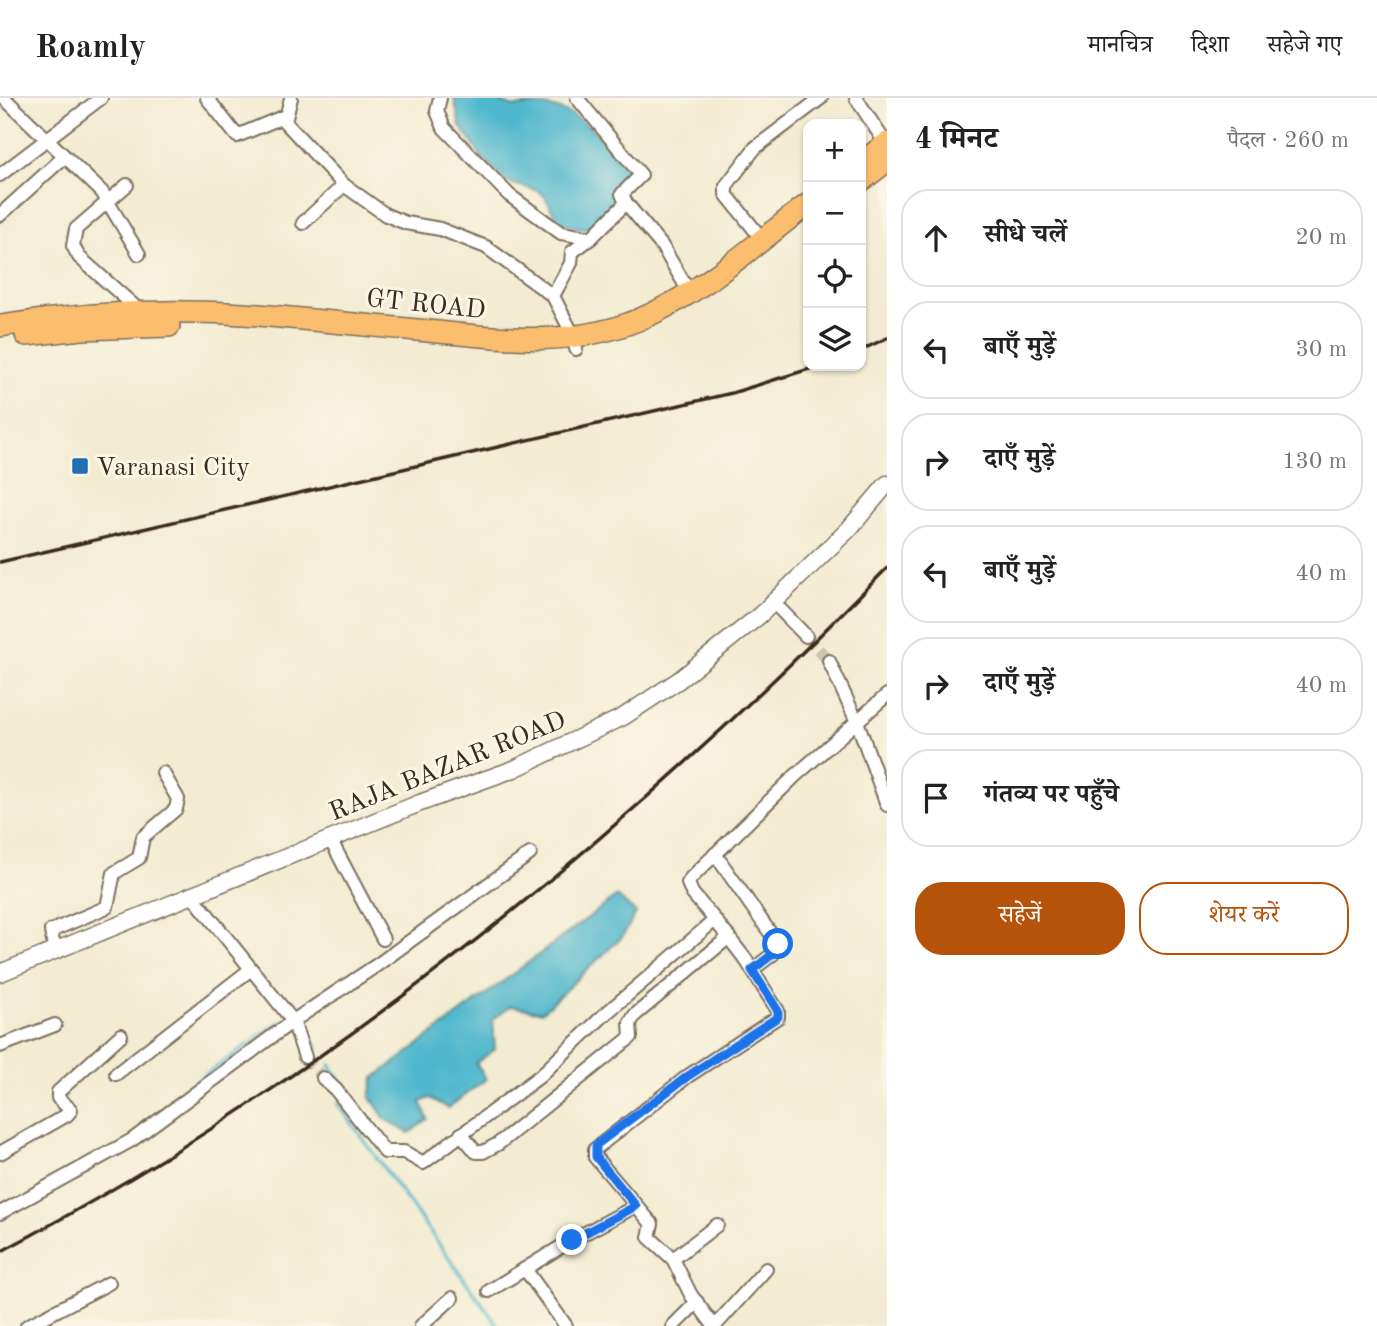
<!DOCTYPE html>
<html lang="hi">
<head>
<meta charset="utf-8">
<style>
	:root { --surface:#fff; --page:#f2f2f2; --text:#222; --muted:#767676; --line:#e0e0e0; --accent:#b45309 }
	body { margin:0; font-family:"Old Standard TT","Noto Serif Devanagari",serif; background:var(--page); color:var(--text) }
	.controls { position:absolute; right:21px; top:21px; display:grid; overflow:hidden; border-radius:14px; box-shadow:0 2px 5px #0004 }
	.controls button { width:63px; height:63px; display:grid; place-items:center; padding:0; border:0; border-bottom:2px solid var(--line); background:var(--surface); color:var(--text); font:35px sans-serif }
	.stop { position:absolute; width:21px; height:21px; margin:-16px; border:5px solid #1a73e8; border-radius:50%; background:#fff }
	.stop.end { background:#1a73e8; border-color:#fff; box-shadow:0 2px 7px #0008 }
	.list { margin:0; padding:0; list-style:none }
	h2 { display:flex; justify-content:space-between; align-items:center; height:91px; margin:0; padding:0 28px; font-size:30px }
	h2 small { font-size:23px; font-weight:400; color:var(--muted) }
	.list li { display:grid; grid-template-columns:46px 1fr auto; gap:21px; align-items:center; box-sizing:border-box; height:98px; margin:0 14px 14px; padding:0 14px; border:2px solid var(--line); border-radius:28px }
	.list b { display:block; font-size:26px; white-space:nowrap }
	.list em { font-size:23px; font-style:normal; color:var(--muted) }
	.actions { display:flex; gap:14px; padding:21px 28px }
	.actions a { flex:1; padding:16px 0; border:2px solid var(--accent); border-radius:28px; text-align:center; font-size:24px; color:var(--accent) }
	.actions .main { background:var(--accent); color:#fff }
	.icon { flex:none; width:38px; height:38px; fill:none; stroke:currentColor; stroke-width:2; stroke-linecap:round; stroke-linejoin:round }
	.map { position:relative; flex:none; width:887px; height:1228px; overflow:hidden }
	header { display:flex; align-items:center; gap:42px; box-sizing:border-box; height:98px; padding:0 35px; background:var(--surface); border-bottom:2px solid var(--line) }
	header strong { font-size:33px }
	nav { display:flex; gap:38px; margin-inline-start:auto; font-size:24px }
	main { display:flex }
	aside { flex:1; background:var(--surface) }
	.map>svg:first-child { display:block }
	.water { fill:#4fb7cd; stroke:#457076; stroke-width:2 }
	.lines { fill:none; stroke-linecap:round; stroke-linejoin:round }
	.stream { stroke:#4fb7cd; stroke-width:3.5 }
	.minor-tunnel { stroke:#cec5ae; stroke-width:12; stroke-dasharray:12 6; stroke-linecap:butt }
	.minor-casing { stroke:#7b6e5d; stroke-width:16 }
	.tertiary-casing { stroke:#7b6e5d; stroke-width:19 }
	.trunk-casing { stroke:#7b6e5d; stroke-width:24 }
	.minor { stroke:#fff; stroke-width:12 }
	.tertiary { stroke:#fff; stroke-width:16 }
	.trunk { stroke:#fbbe6e; stroke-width:21 }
	.rail { stroke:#3b2a1e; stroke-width:3.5 }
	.route { stroke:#1a73e8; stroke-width:9 }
	.poi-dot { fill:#1f6fb2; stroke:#fcf5e5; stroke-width:2.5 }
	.labels { text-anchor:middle; stroke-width:6; stroke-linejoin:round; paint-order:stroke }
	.street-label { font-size:26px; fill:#3b2a1e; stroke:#fcf5e5 }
	.poi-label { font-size:26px; fill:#3b2a1e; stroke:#fcf5e5; text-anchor:start }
</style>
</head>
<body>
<header>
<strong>Roamly</strong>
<nav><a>मानचित्र</a><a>दिशा</a><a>सहेजे गए</a></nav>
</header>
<main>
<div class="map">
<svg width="887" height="1228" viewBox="0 0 887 1228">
	<rect width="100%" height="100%" fill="#fcf5e5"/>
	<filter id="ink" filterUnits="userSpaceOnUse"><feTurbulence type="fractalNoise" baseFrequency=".0143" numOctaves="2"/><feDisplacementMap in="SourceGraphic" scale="14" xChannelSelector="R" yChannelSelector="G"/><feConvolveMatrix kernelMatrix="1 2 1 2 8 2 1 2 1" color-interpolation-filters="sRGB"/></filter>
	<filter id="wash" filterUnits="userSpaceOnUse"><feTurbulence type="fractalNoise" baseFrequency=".00686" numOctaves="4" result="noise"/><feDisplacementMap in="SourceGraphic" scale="28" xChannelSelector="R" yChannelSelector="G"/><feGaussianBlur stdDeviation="1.57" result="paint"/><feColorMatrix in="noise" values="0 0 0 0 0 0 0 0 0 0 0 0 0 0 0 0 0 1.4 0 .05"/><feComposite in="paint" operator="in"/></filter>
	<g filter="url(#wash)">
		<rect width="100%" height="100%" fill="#f3ecd2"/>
		<g class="water">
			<path d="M454 0H491L514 9C572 0 595 31 627 72 621 89 608 121 589 129 579 133 566 126 557 122L546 100 539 93 506 84 481 58 460 28Z"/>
			<polygon points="617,798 636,815 622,839 542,914 511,908 493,921 495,951 476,965 486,981 448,1010 430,1000 421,1004 428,1021 409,1035 385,1021 370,998 374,980"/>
		</g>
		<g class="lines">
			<g class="stream">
				<polyline points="307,921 309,937 317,948"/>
				<polyline points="330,967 343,986"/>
				<polyline points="183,993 281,923"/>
				<polyline points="338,1006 498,1228"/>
			</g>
		</g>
	</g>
	<g filter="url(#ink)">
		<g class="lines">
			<g class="minor-tunnel">
				<polyline points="806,538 829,563"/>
				<polyline points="305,959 323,980"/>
			</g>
			<g class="minor-casing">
				<g id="minor">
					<polyline points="4,0 102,94 139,156"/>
					<polyline points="207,0 237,38 285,18"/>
					<polyline points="291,0 285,24 344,87 386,117 406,125 440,131 486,149 553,198 574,239 576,251"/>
					<polyline points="440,0 437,13 444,30 509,97 561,135 591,140"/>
					<polyline points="856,0 886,46"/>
					<polyline points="0,77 101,0"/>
					<polyline points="127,87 76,131 73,148 79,159 141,214"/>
					<polyline points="626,105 662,148 690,195"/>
					<polyline points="0,117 64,59"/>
					<polyline points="303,125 344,87"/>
					<polyline points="762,141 726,96 726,88 755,50 821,0"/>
					<polyline points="553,198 571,165 572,154 591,140 626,105 622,96 641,77 577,0"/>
					<polyline points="773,504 806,538"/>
					<polyline points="829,563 858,626 887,707"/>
					<polyline points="330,741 383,841"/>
					<polyline points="715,756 778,846 773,856 752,872"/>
					<polyline points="191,796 293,923 305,959"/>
					<polyline points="55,854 51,833 107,809 114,775 139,760 143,739 176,711 178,701 163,675"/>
					<polyline points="0,948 55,927"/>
					<polyline points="116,976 251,871"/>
					<polyline points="323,980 336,992 385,1054 404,1054 423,1065 540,978 603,918 715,822 692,795 688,785 691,780 795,678 887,597"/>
					<polyline points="461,1036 476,1054 483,1054 498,1046 631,939 630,925 635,917 729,839"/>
					<polyline points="0,1055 67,1017 71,1012 58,1000 58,994 121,937"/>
					<polyline points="0,1115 132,1042 293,923 377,867 530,756"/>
					<polyline points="673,1161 717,1127"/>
					<polyline points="525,1171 566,1228"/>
					<polyline points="489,1193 572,1142 636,1108"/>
					<polyline points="27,1228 109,1185"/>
					<polyline points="421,1228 452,1200"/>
					<polyline points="673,1228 697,1204"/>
					<polyline points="714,1228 691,1197 673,1161 649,1139 652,1126 595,1059 595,1051 688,978 778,919 778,913 746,862 715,822"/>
					<polyline points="715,1228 766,1171"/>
				</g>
			</g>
			<g class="tertiary-casing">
				<polyline id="tertiary" points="0,875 420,705 514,671 623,619 679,582 760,517 849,431 887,386"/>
			</g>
			<g class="trunk-casing">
				<g id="trunk">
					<polyline points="861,65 887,45"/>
					<polyline points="861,83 887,63"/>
					<path d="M0 228C86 214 172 210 259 217 316 222 372 228 428 233 499 240 570 250 638 222 701 196 754 147 808 106"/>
					<polyline points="26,237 82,231 169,228"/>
				</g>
			</g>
			<use href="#minor" class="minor"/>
			<use href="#tertiary" class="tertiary"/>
			<use href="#trunk" class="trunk"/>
			<g class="rail">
				<polyline points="861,252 887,240"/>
				<polyline points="0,464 732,295 819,268"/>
				<path d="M0 1154C329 981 628 735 887 470"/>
			</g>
		</g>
	</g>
	<g class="lines" filter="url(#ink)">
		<polyline class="route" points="572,1142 636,1108 596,1059 596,1047 688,978 778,919 778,913 752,872 773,856 778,846"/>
	</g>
	<rect class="poi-dot" x="71" y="359" width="18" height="18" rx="3.5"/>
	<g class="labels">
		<g class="street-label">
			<text transform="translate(426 205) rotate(6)" y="9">GT ROAD</text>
			<text transform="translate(447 667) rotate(-22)" y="9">RAJA BAZAR ROAD</text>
		</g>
		<g class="poi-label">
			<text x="96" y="377">Varanasi City</text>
		</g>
	</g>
</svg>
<div class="controls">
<button>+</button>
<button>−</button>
<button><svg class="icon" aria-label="locate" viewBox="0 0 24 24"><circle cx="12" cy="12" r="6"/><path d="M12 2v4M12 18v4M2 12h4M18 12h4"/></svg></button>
<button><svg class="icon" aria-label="layers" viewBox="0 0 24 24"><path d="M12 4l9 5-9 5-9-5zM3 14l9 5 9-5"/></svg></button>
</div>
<div class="stop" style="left:778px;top:846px"></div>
<div class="stop end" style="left:572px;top:1142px"></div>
</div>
<aside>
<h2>4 मिनट<small>पैदल · 260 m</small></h2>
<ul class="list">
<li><svg class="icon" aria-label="ahead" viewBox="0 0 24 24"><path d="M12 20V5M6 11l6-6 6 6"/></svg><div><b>सीधे चलें</b></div><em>20 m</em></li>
<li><svg class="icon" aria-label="left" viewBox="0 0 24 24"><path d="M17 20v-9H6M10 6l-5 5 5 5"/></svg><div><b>बाएँ मुड़ें</b></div><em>30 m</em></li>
<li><svg class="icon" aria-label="right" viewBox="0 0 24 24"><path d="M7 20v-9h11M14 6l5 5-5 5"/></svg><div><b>दाएँ मुड़ें</b></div><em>130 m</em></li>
<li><svg class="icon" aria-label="left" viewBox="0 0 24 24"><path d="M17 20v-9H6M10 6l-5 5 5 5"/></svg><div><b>बाएँ मुड़ें</b></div><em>40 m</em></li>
<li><svg class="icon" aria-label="right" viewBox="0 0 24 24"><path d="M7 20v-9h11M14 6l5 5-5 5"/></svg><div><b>दाएँ मुड़ें</b></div><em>40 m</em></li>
<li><svg class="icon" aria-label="arrive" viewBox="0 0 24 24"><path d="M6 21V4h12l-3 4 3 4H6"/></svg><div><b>गंतव्य पर पहुँचे</b></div></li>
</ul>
<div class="actions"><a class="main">सहेजें</a><a>शेयर करें</a></div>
</aside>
</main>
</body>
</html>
